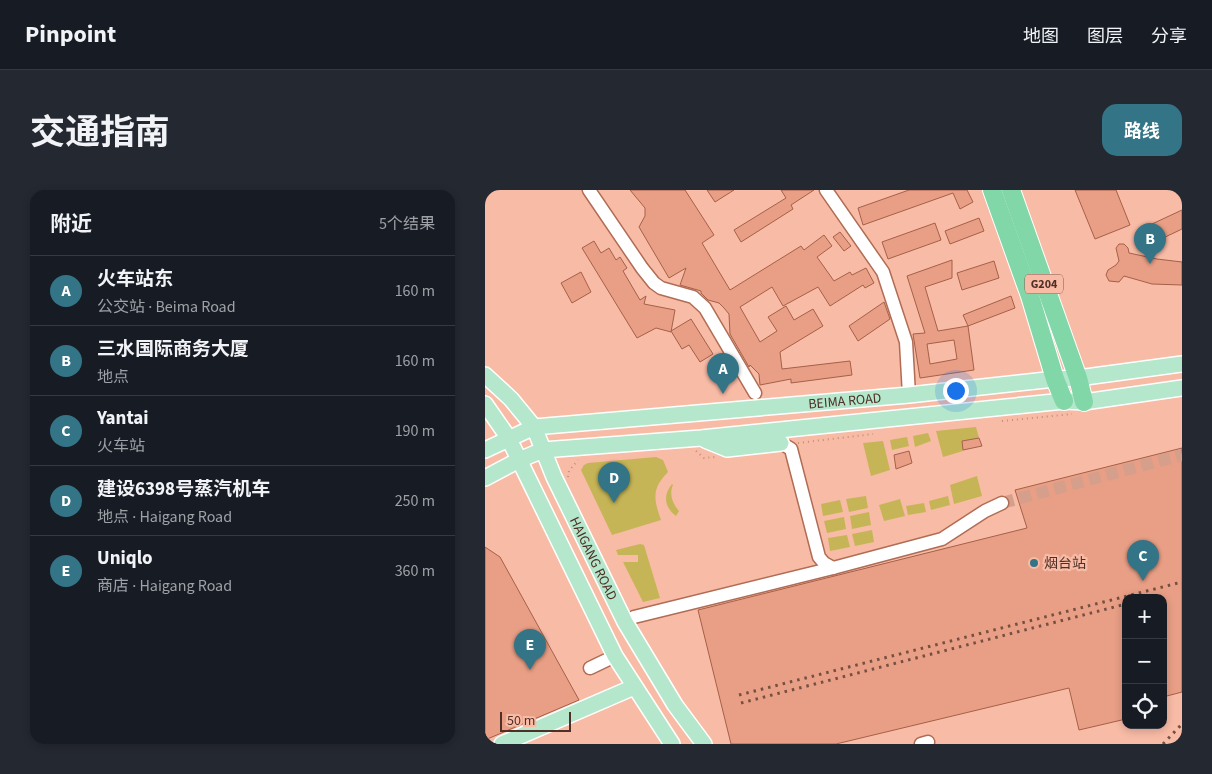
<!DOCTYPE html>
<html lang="zh">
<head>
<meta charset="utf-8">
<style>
	:root { --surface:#171b24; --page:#242831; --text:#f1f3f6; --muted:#9ea1a6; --line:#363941; --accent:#337487 }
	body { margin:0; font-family:"Source Sans 3","Noto Sans SC",sans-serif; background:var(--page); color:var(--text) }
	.controls { position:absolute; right:15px; bottom:15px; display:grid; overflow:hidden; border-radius:10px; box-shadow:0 2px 8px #0003 }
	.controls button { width:45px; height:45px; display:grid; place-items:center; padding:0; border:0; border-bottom:1px solid var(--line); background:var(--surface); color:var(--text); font:25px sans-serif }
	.scale { position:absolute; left:15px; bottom:12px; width:71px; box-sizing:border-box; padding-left:5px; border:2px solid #4f3026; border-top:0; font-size:14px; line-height:18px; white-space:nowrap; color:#4f3026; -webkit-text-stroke:4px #f8bba6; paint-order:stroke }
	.you { position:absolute; left:470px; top:200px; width:18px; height:18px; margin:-12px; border:4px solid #fff; border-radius:50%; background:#1a73e8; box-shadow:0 0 0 8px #1a73e833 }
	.badge { display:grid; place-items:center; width:32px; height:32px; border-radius:50%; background:var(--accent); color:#fff; font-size:16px; font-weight:700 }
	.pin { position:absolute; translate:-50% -41px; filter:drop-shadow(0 1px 2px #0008) }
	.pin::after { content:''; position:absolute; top:26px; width:18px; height:15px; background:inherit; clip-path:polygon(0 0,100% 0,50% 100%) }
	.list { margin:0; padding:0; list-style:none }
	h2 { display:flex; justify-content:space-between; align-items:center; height:65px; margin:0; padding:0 20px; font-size:21px }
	h2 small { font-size:16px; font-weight:400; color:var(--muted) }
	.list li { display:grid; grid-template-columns:32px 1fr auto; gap:15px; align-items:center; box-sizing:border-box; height:70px; padding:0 20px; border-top:1px solid var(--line) }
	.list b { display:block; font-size:19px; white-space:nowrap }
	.list p { margin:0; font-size:16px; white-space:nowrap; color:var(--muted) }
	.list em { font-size:16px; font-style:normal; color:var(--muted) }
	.icon { flex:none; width:28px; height:28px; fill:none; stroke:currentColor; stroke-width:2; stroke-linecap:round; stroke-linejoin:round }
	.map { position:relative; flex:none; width:697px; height:554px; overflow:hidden; border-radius:15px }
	header { display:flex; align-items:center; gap:30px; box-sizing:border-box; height:70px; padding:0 25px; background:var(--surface); border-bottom:1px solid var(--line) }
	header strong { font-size:24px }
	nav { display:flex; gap:28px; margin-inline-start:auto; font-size:18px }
	.intro { display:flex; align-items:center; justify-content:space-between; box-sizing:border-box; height:120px; padding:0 30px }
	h1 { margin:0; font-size:35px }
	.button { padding:12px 22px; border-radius:15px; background:var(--accent); color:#fff; font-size:18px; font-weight:700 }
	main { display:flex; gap:30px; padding:0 30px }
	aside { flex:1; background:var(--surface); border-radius:15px; box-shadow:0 2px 8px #0003 }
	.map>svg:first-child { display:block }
	.green { fill:#c6b556 }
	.building { fill:#e99f86; stroke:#a56049; fill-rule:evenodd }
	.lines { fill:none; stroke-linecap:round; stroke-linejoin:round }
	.minor-tunnel { stroke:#d69f8c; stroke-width:12; stroke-dasharray:12 6; stroke-linecap:butt }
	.minor-casing { stroke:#b16c54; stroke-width:15 }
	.major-casing { stroke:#fff; stroke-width:18 }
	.highway-casing { stroke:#fff; stroke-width:20 }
	.path { stroke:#c18e7d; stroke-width:2; stroke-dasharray:1 4; stroke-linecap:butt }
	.minor { stroke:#fff; stroke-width:12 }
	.major { stroke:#b4e7cb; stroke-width:15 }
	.highway { stroke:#82d7a9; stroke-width:18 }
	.rail { stroke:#744f42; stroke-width:3; stroke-dasharray:2.5 5; stroke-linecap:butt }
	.poi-dot { fill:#337487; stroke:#f8bba6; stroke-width:2 }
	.labels { text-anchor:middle; stroke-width:4.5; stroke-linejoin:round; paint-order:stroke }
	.shield { fill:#f8bba6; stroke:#825a4c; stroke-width:1 }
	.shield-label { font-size:12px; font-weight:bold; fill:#4f3026 }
	.street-label { font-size:14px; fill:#4f3026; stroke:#f8bba6 }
	.poi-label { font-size:14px; fill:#4f3026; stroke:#f8bba6; text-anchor:start }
</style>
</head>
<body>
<header>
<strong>Pinpoint</strong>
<nav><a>地图</a><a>图层</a><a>分享</a></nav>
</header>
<div class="intro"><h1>交通指南</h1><a class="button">路线</a></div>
<main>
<aside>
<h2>附近<small>5个结果</small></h2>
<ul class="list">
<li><span class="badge">A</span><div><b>火车站东</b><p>公交站 · Beima Road</p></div><em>160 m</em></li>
<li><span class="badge">B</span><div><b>三水国际商务大厦</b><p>地点</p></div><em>160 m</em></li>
<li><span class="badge">C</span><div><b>Yantai</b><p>火车站</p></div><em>190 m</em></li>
<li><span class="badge">D</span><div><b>建设6398号蒸汽机车</b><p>地点 · Haigang Road</p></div><em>250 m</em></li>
<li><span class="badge">E</span><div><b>Uniqlo</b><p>商店 · Haigang Road</p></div><em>360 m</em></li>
</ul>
</aside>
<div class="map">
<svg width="697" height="554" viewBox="0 0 697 554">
	<rect width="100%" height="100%" fill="#f8bba6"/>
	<g class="green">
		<polygon points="491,237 494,248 477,251 478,261 458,267 451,241"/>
		<polygon points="443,243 446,251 430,257 428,246"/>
		<polygon points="422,247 424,256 407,260 405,250"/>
		<polygon points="398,251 405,280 386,286 378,253"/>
		<path d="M171 267 178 270 183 282C166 299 169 310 176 330L127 345 96 280 99 275 103 273Z"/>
		<polygon points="492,286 497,306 469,314 465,295"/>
		<path d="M187 294 188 295C184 304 187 313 194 321L191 326C179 317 178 305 187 294Z"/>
		<polygon points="381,306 383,318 364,322 361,309"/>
		<polygon points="463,306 465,315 446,320 444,311"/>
		<polygon points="415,309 420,326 399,331 394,315"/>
		<polygon points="355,310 358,322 338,326 336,314"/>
		<polygon points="439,313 441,322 423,325 421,316"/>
		<polygon points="384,322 386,335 367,339 365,326"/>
		<polygon points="359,327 361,339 342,343 339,331"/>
		<polygon points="387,340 389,352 370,356 367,344"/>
		<polygon points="362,345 365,357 345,361 343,348"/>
		<polygon points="155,354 159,355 175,408 158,412 138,372 153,372 153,365 133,365 131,360"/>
	</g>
	<g class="building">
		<polygon points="145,0 200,0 229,45 217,53 245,100 316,56 319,60 339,45 347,56 332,67 349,91 365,82 367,85 381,78 389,93 380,98 378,95 345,116 333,97 298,116 287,97 255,117 275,152 292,141 283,127 301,116 309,130 328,119 338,136 295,162 297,179 365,171 367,185 306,193 306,189 275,195 274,184 265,175 264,177 245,144 244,124 239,118 234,113 223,110 216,103 216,101 195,95 201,78 184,88 154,37 160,26 160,18"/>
		<polygon points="222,0 249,0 230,12"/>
		<polygon points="296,0 329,0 306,15 308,19 256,52 249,40 301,8"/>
		<polygon points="424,0 482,0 488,12 475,19 468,3 378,35 373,18"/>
		<polygon points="590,0 631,0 645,35 610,49"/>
		<polygon points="697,20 697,39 674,50 667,34"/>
		<polygon points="494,28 499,41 465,54 460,41"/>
		<polygon points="450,33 456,50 403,69 397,52"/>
		<polygon points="355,42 366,56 359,61 348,47"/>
		<polygon points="109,51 116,63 124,58 131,70 135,67 142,78 138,81 155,110 161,106 159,114 190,120 186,142 171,138 152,148 97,58"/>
		<polygon points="634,54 639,54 643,58 644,63 672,69 697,72 697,95 667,94 639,86 634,92 624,91 621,85 623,80 631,75 634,71 631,58"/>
		<path d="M467 70V88L440 97 453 141 483 136 478 125 526 106 530 118 483 136 489 180 435 188 428 144 440 143 422 86ZM469 150 472 169 445 174 442 154Z"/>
		<polygon points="509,71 514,88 477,100 472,83"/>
		<polygon points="96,82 106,102 87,113 76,93"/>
		<polygon points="399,112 405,129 373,151 364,136"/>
		<polygon points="206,129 228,164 215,172 204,155 197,159 186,141"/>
		<polygon points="494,248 497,256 478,260 477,251"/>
		<polygon points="697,258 697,502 678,507 678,408 641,408 641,529 594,540 584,498 351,554 246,554 213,420 542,338 530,300"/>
		<polygon points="424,261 427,273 411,279 409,265"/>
		<polygon points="0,357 15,367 94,510 0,550"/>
	</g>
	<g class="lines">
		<polyline class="minor-tunnel" points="517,313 697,265"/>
		<g class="minor-casing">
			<g id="minor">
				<polyline points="104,0 157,78 169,93 176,98 208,107 220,118 270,203"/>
				<polyline points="341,0 398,82 421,152 424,205"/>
				<polyline points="296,253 306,259 334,367 339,373 348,378"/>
				<polyline points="140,432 149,427 348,378 457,349 500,321 517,313"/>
				<polyline points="105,478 130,466"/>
				<polyline points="436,554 443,552"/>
			</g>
		</g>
		<g class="major-casing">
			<g id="major">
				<path id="s1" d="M0 185 26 209 49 237 69 287 140 432 190 515 219 554"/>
				<polyline points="0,214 23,247 130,466 187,554"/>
				<polyline points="220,250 242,259 296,253"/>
				<path id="s2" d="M0 260 49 237 424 205 570 189 593 188 697 174"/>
				<polyline points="0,288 34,270 58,260 216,248 579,211 599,212 697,198"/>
				<polyline points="17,554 149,497"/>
			</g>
		</g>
		<g class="highway-casing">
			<g id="highway">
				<polyline points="507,0 545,106 570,189 579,211"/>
				<polyline points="526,0 593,188 599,212"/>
			</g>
		</g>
		<g class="path">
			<polyline points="517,231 587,224"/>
			<polyline points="313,253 388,244"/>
			<polyline points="211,261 219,268 230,267"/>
			<polyline points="83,287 84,281 93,270"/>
		</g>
		<use href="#minor" class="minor"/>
		<use href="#major" class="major"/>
		<use href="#highway" class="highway"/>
		<g class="rail">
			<polyline points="254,505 697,392"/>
			<polyline points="256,513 641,414"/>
			<polyline points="678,554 697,534"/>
		</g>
	</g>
	<circle class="poi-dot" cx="549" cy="373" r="5"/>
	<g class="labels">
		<rect class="shield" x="540" y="84.5" width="38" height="19" rx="4"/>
		<g class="shield-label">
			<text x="559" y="98">G204</text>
		</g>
		<g class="street-label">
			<text dy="5" stroke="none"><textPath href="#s2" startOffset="366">BEIMA ROAD</textPath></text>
			<text dy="5" stroke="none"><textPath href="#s1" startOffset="216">HAIGANG ROAD</textPath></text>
		</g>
		<g class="poi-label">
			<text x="559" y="378">烟台站</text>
		</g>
	</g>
</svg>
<div class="controls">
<button>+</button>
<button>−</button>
<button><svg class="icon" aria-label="locate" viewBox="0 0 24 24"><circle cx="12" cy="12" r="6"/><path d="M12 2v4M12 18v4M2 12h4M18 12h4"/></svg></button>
</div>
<div class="scale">50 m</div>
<div class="you"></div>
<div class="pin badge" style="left:238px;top:204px">A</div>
<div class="pin badge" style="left:665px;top:74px">B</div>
<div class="pin badge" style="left:658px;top:391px">C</div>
<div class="pin badge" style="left:129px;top:313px">D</div>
<div class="pin badge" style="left:45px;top:480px">E</div>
</div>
</main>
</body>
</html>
